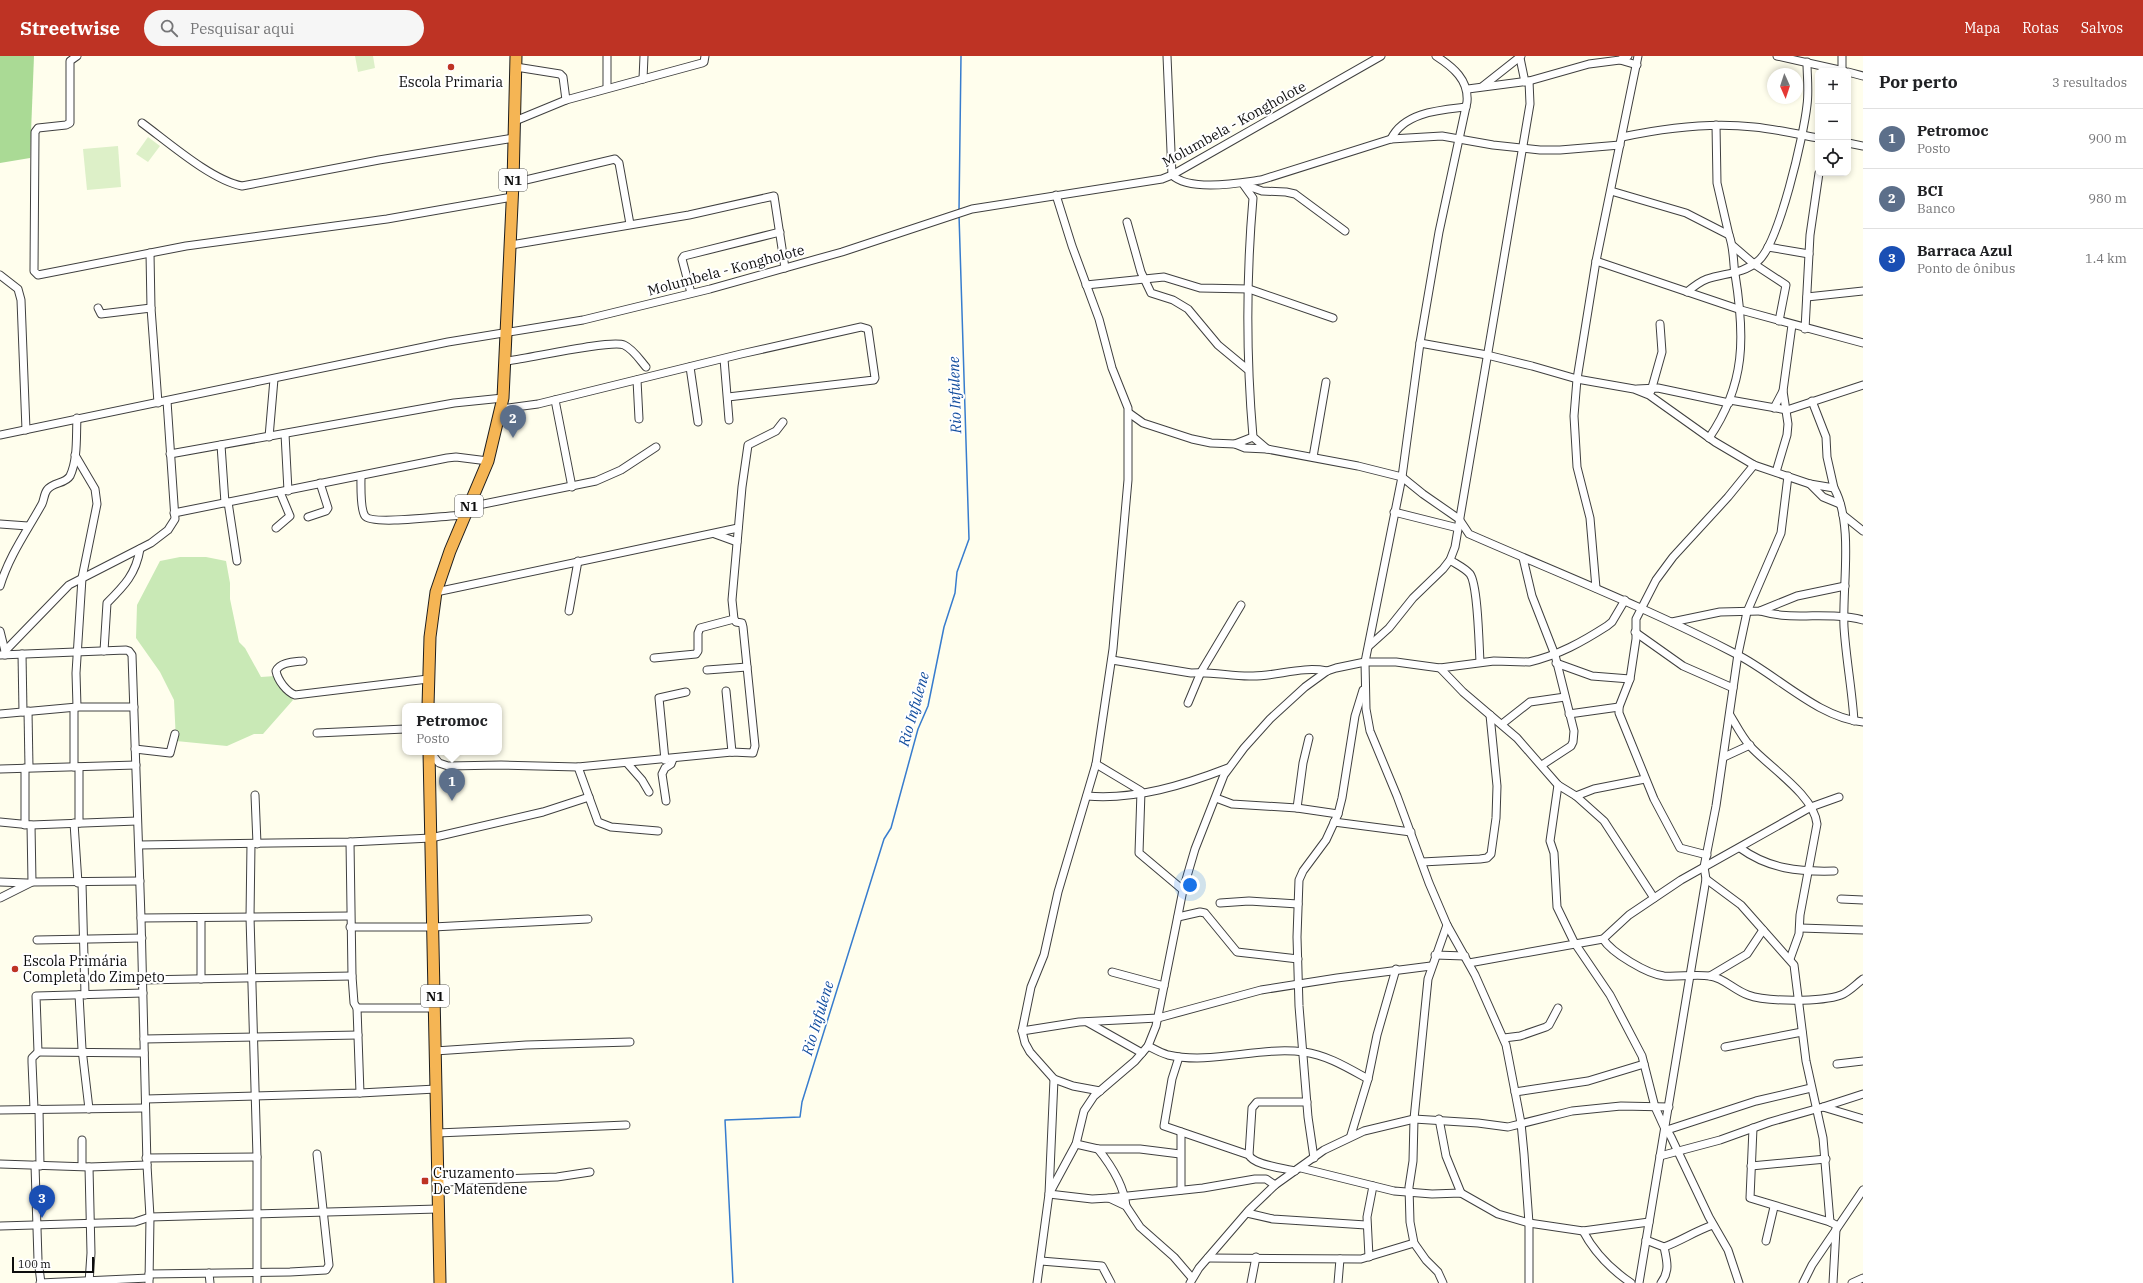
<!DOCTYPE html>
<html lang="pt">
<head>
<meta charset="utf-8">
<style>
	:root { --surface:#fff; --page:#f6f6f6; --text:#202124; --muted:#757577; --line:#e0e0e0; --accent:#be3324 }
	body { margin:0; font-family:"IBM Plex Serif",serif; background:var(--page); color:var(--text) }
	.controls { position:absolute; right:12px; top:12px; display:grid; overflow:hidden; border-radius:8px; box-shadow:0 2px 6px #0003 }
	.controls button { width:36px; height:36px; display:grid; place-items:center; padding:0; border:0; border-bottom:1px solid var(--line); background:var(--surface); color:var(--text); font:20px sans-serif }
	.compass { position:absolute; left:1767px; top:12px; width:36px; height:36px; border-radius:50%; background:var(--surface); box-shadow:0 2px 6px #0003; rotate:177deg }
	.scale { position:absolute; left:12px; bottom:10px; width:82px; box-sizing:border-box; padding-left:4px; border:2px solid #0d0d0d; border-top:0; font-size:11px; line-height:14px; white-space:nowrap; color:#0d0d0d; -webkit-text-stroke:3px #fff; paint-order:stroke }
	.you { position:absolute; left:1190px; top:829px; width:14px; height:14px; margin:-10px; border:3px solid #fff; border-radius:50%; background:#1a73e8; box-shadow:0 0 0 6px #1a73e833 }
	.badge { display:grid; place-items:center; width:26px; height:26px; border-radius:50%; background:var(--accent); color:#fff; font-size:13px; font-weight:700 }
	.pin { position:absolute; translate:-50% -33px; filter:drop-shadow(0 1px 2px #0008) }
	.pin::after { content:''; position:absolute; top:21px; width:14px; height:12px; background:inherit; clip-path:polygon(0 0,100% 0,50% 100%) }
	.popup { position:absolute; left:402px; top:647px; width:100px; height:52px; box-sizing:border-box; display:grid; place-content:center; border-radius:8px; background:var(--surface); filter:drop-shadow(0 1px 3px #0005); font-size:13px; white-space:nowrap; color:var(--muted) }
	.popup b { font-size:15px; color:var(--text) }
	.popup::after { content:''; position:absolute; left:50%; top:100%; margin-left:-8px; border:8px solid transparent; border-top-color:var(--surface) }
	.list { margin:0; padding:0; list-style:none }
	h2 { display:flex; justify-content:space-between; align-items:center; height:52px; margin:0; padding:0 16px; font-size:17px }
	h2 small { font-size:13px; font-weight:400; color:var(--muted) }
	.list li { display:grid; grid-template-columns:26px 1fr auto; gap:12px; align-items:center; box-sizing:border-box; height:60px; padding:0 16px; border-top:1px solid var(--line) }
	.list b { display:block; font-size:15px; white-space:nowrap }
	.list p { margin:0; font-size:13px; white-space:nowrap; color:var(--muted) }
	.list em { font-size:13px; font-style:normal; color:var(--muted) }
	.icon { flex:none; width:22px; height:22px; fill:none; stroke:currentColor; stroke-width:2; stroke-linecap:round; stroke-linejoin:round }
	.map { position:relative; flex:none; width:1863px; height:1227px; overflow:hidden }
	header { display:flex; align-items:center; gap:24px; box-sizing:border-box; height:56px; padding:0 20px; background:var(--accent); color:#fff }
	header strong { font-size:19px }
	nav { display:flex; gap:22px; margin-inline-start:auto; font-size:14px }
	.search { width:280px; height:36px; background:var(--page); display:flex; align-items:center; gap:10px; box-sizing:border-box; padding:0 14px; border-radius:22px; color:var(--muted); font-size:15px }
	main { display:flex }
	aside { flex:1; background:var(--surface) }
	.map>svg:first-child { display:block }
	.green { fill:#c9e9b6 }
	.forest { fill:#aada95 }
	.pitch { fill:#ddf0c8 }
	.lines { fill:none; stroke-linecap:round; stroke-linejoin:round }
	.stream { stroke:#377cce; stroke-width:1.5 }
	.minor-casing { stroke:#404040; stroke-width:9 }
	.highway-casing { stroke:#1e1e1e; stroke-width:13 }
	.minor { stroke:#fff; stroke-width:7 }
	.highway { stroke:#f5b554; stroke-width:11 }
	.poi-dot { fill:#be3324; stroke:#fff; stroke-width:1.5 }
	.labels { text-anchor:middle; stroke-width:4; stroke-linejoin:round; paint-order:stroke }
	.shield { fill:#fff; stroke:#565656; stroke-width:1 }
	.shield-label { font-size:13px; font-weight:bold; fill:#0d0d0d }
	.poi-label { font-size:14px; fill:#0d0d0d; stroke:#fff; text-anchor:start }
	.street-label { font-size:14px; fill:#0d0d0d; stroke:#fff }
	.water-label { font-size:15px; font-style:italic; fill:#154f9f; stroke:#fff }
</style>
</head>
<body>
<header>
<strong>Streetwise</strong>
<div class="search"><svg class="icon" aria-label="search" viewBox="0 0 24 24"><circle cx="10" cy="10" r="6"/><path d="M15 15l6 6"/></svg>Pesquisar aqui</div>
<nav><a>Mapa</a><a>Rotas</a><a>Salvos</a></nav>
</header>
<main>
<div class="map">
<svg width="1863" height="1227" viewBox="0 0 1863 1227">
	<rect width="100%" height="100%" fill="#fffeed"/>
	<polygon class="green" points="180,501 206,501 226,505 230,527 230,543 239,586 245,592 261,621 275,620 293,644 263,678 254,678 227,690 176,685 174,644 160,616 136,582 137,549 160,505"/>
	<polygon class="forest" points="0,0 34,0 30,102 0,107"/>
	<g class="pitch">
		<polygon points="355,0 373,0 375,12 358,16"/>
		<polygon points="148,81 160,90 148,106 136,98"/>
		<polygon points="118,90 121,131 87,134 83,93"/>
	</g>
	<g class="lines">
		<g class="stream">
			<polyline points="959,155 961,0"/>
			<polyline points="733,1227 725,1064 800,1061 802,1046 884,783 891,772 918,673 928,650 944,571 955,537 957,516 969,483 959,159"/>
		</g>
		<g class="minor-casing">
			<g id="minor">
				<polyline points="77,0 70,5 70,67 66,69 38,72 35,76 34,215 38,219 186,190 387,163 512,141"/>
				<path d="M1167 0 1172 119C1190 136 1239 127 1261 124L1391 83 1442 80 1493 89 1540 94H1560L1620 89"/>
				<path d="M1436 0C1453 11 1469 24 1467 46L1439 176 1420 287 1402 421 1365 606 1366 653 1370 675 1397 740 1429 827 1447 869 1475 919 1506 989 1521 1067 1524 1098 1529 1167V1227"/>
				<polyline points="1777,0 1844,15"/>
				<polyline points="1842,0 1842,15"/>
				<polyline points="1520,2 1525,26"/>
				<polyline points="1620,4 1637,9"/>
				<polyline points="516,11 560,18 563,21 566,44"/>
				<polyline points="1848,16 1863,20"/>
				<polyline points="643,23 644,0"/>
				<polyline points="1483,30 1521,0"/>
				<polyline points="607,32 607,0"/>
				<polyline points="1468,33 1529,25 1589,8 1620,4 1628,0"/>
				<polyline points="515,65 566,44 702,7 704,6 705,0"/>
				<path d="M142 67C168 86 211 124 242 130L379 104 514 82"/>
				<polyline points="1716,69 1717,127 1729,179"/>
				<path d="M1622 81C1664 72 1711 66 1754 71 1775 73 1797 78 1818 82"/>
				<path d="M1391 83C1404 56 1440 54 1466 51"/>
				<polyline points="1848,87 1863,90"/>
				<polyline points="513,127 615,103 619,107 630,168"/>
				<path d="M1243 128 1253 142C1246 223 1246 300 1253 381L1267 393"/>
				<polyline points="1245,129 1262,135 1286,136 1295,138 1345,175"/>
				<path d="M1611 135 1686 157 1729 179C1734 192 1733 205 1735 218 1745 280 1746 328 1709 382"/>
				<polyline points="1056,139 1072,190 1099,263 1112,312 1128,352 1128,424 1113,593 1096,708 1058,836 1044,899 1031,931 1022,975 1025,987 1030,996 1054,1023 1073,1030 1100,1035"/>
				<polyline points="1127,166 1141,216 1151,237 1173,244 1188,253 1218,289 1247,313"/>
				<polyline points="511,189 689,159 774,140 785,212"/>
				<polyline points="1733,190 1754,208 1786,229 1779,265"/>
				<polyline points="1768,191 1809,198"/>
				<polyline points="150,197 151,252 158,347"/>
				<polyline points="1596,205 1741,254 1863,287"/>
				<polyline points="0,219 18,233 21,244 26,374"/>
				<polyline points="1086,229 1164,221 1200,232 1249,233 1333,262"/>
				<path d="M1687 236C1693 231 1699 226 1707 223 1725 217 1743 218 1758 205 1779 188 1804 78 1807 49 1809 35 1807 20 1807 6"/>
				<polyline points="691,237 682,203 684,200 780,176"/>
				<polyline points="1807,241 1863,235"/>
				<polyline points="98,252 101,258 151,252"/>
				<polyline points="1805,273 1810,179 1819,117"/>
				<path d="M1420 287 1487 299 1532 310 1577 323 1634 333 1649 339 1715 386 1754 409 1810 428 1834 432C1854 468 1842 531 1844 571 1846 603 1852 633 1854 665"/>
				<polyline points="724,303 729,364"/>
				<path d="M506 305C527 303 611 283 624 289 633 293 640 304 646 311"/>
				<polyline points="690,311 698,366"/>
				<polyline points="637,324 639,363"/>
				<polyline points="1637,333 1658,332 1729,347"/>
				<polyline points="1651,335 1662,296 1660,268"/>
				<polyline points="555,344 572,431"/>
				<polyline points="1730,344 1787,354 1863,329"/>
				<polyline points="1812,345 1826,381 1827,401 1834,432"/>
				<polyline points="1774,352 1783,335"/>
				<polyline points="501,353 538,348 741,298 861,271 868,273 875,322 874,324 728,341"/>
				<path d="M1129 357 1143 367 1192 383 1211 387 1235 388 1245 392 1267 393 1358 410 1402 421 1423 438 1459 463 1469 478C1558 517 1650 553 1736 598 1776 618 1818 662 1863 666"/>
				<polyline points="285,378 288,435"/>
				<polyline points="0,379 448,286 583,264 710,233 792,210 842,196 972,153 1162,123 1172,119 1381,0"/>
				<polyline points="269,381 274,323"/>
				<polyline points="1235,388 1253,381"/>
				<polyline points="221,389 225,447"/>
				<polyline points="170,398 454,347 503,342"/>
				<polyline points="75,399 95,433 97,448 82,522 76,617 77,651"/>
				<polyline points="1313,401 1326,326"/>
				<polyline points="1776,416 1787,379 1788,368 1783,335 1792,269"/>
				<path d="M361 420C361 429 360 453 365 460 372 470 449 459 466 459"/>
				<polyline points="1810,428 1823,441 1840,448"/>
				<polyline points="228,446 237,505"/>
				<polyline points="469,451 596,425 621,414 656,391"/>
				<polyline points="1394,456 1458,472"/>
				<polyline points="174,457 447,402 456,401 488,405"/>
				<polyline points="1843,459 1863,475"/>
				<polyline points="308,461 326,455 328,452 320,427"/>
				<polyline points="0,468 28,470"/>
				<polyline points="276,472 290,460 280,436"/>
				<polyline points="715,478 737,486"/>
				<polyline points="1523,502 1532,540 1555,599 1574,675 1573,686 1571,690 1542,709"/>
				<path d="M1450 504C1456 508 1465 512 1470 518 1478 529 1479 590 1480 606"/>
				<path d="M0 530C9 500 27 475 42 448 44 444 44 438 47 434 53 426 65 428 70 420 78 403 76 380 77 362"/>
				<polyline points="1596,532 1590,462 1577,411 1574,360 1577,323 1596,205 1638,0"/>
				<polyline points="436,536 738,472"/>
				<polyline points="569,555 578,505"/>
				<path d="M1760 555C1793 565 1829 555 1863 564"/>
				<polyline points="1672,566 1720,556 1760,555 1797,540 1845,530"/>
				<polyline points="0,575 5,595"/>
				<polyline points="1635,576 1683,610 1733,632"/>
				<polyline points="1369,590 1389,572 1413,542 1443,513 1450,504 1455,491 1530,48 1529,25"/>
				<path d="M104 595 107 547C124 530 136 518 140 493"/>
				<polyline points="22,598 23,656"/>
				<polyline points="0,599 126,594 129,595 132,599 141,862 147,1109 150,1161 149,1227"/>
				<polyline points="5,599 5,595 69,529 151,487 168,474 175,463 167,345"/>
				<polyline points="654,602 696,598 698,595 698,577 700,572 734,563"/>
				<path d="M1112 604 1191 617C1212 615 1233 621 1253 620 1278 620 1302 610 1327 615"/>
				<path d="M303 605C294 606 280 606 276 615 278 625 287 636 295 639L428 623"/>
				<polyline points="1556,607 1592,620 1630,623"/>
				<polyline points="1440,612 1463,636 1517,682 1558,729 1576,740 1604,765 1654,842"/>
				<polyline points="707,614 747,611"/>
				<polyline points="726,635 732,696"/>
				<polyline points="1188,647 1201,616 1241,549"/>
				<polyline points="74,652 74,711"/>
				<polyline points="28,655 29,711"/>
				<polyline points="0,658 77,651 134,651"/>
				<polyline points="1569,658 1619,651"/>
				<path d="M1730 659C1736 669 1742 681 1750 690 1769 711 1814 739 1817 768L1800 859 1799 878 1790 903"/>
				<polyline points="1502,668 1530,646 1565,641"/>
				<polyline points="317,677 405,673"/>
				<polyline points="135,693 170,697 175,678"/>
				<polyline points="430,696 439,707 448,710 501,709 578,711 732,696 753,697 755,690 743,571 742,567 736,566 734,563 732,544 742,431 748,389 776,375 783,366"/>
				<polyline points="1724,701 1750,689"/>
				<polyline points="665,704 659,642 686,636"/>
				<polyline points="627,707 642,724 649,736"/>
				<polyline points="1096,708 1141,735 1139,797 1183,834"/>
				<polyline points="79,711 79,767"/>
				<polyline points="578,711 598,766 611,771 658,775"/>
				<polyline points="0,713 136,709"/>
				<polyline points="1558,729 1550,785 1554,797 1557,851 1574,886 1610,939 1642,1000 1655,1051 1665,1073 1667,1074 1671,1081 1709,1161 1728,1194 1739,1227"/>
				<polyline points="255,739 257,788"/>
				<path d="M1087 740C1136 744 1184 729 1228 712"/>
				<polyline points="1576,740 1594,733 1645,723"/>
				<polyline points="1216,742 1232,748 1297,752 1338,758"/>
				<polyline points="666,745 662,718 665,712 671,708 673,703"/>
				<polyline points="1297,752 1303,707 1309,682"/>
				<polyline points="0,766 31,769 137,765"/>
				<polyline points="1334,766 1411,776"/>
				<polyline points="74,767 78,827"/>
				<polyline points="25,769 25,712"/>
				<polyline points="31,769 32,826"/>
				<polyline points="350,786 352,920 354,947 357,952 360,1037"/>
				<polyline points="251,788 250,861 257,1101 257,1227"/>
				<polyline points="139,789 350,786 431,782 543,756 589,741"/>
				<path d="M1740 792C1769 813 1799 816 1834 815"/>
				<polyline points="1707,799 1680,792 1654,743 1619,657 1619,651 1630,623 1636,583 1636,563 1656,524 1673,501 1728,441 1754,409"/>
				<polyline points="1422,806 1480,803 1487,802 1491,798 1496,762 1497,730 1490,659"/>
				<polyline points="1706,823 1741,849 1794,909 1806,1005 1823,1082 1830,1166"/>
				<polyline points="0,826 27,827"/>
				<polyline points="82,827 85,939"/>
				<polyline points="0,842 32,826 140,825"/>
				<polyline points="1841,843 1863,844"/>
				<polyline points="1220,847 1249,845 1298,848"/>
				<polyline points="1178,861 1200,856 1205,857 1237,896 1298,903"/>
				<polyline points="141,862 350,860"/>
				<polyline points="201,862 201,923"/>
				<polyline points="350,871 433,871 588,863"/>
				<polyline points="1800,872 1863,874"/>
				<path d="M1603 883C1612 897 1647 918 1664 920 1679 921 1694 918 1710 920 1724 922 1734 934 1748 939 1766 946 1822 946 1841 939 1849 936 1856 928 1863 923"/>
				<polyline points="37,884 142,882"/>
				<polyline points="1435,899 1465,900"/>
				<polyline points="1469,907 1603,883 1629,859 1681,824 1811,751 1839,741"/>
				<polyline points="1112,916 1164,930"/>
				<polyline points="1710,920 1747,898 1763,874"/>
				<polyline points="142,924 352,920"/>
				<polyline points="79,939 82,993 89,1053"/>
				<polyline points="357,952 435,952"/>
				<polyline points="1087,966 1142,997"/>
				<polyline points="1022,975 1079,966 1158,962 1261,934 1337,922 1431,910"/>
				<polyline points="1504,982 1520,980 1546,971 1549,969 1558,952"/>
				<polyline points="144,983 358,979"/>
				<path d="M1148 990C1154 993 1161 997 1168 999 1212 1009 1259 990 1304 996 1327 999 1348 1012 1368 1023"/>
				<polyline points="1725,991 1802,976"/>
				<polyline points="435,995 526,989 630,986"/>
				<polyline points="38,996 144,997"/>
				<polyline points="1179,1001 1172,1023 1164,1070 1249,1099"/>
				<polyline points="1837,1008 1863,1005"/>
				<polyline points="1054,1023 1049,1138 1092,1143 1109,1142 1126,1150 1140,1171 1174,1201 1192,1222"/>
				<polyline points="1515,1036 1588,1025 1644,1008"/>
				<polyline points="146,1043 360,1037 436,1033"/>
				<polyline points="1823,1051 1863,1038"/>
				<polyline points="34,1053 32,1006 32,1002 38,996 36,940 143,937"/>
				<polyline points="39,1053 40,1110"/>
				<polyline points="0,1054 145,1052"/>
				<polyline points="1439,1063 1446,1100 1461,1137"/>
				<polyline points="1753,1072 1750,1142 1830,1166 1838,1170"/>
				<polyline points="1667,1074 1756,1045 1811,1032"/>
				<polyline points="437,1077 626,1069"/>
				<polyline points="1351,1079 1368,1023 1377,979 1396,913"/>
				<polyline points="82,1084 82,1110"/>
				<polyline points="1076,1088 1098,1093 1140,1093 1180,1098"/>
				<path d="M1098 1093C1110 1108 1124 1130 1126 1150"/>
				<polyline points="1660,1100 1720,1084 1770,1066 1823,1051 1863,1063"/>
				<polyline points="146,1102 257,1101"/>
				<polyline points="1314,1102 1308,1061 1299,950 1297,881 1299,824 1303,815 1326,784 1338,758 1342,742 1355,660 1363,634"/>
				<polyline points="0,1108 89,1111 147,1109"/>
				<polyline points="35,1109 38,1204 41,1227"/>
				<polyline points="1751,1110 1826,1103"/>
				<polyline points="1301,1112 1394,1135 1432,1138 1461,1137 1498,1158 1529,1167 1583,1175 1649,1166"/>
				<path d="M1295 1115C1283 1112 1253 1109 1249 1099L1252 1052 1257 1046H1307"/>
				<polyline points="438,1127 472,1124 557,1121 590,1116"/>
				<polyline points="1181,1134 1181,1076"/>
				<polyline points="1109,1142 1203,1132 1255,1123 1266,1123 1275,1129"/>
				<polyline points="1247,1157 1273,1163 1366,1169"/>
				<polyline points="0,1170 135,1166 150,1161 438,1153"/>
				<path d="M1583 1175C1594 1196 1612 1214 1631 1227"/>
				<path d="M1646 1184 1664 1191C1667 1205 1670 1215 1661 1227"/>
				<polyline points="1766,1185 1774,1151"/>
				<path d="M1664 1191C1681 1185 1695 1175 1713 1169"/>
				<polyline points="1369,1201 1367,1161 1373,1130"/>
				<polyline points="1208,1202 1361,1203 1414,1187"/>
				<polyline points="1041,1205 1102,1210 1111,1227"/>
				<polyline points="209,1217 210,1227"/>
				<polyline points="149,1218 290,1216 326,1214 329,1209 317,1098"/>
				<polyline points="40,1227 149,1222"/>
				<polyline points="89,1227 91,1197 89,1111"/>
				<path d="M1037 1227 1049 1138 1076 1088 1084 1055 1094 1040 1135 1005 1148 990 1156 970 1183 834 1195 793 1224 719 1244 692 1270 663 1305 631 1327 615 1336 612 1365 606H1396L1440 612 1494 605 1529 606C1559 599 1582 586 1607 570L1612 566 1625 544"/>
				<polyline points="1190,1227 1199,1212 1249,1154 1275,1129 1324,1094 1364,1075 1414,1063 1478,1067 1508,1071 1572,1055 1621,1050 1669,1051"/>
				<polyline points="1251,1227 1256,1201"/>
				<polyline points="1338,1227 1340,1203"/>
				<polyline points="1443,1227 1438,1216 1426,1204 1414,1187 1410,1166 1409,1131 1413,1105 1414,1063 1428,923 1447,869"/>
				<polyline points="1639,1227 1706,823 1704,811 1716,750 1738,598 1747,556 1781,477 1788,420"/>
				<polyline points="1803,1227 1812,1209 1863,1134"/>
				<polyline points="1833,1227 1836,1173"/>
				<polyline points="1852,1227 1863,1222"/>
			</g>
		</g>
		<g class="highway-casing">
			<g id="highway">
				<polyline points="428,650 430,581 436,536 450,495 488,405 503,342 513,127 516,0"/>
				<polyline points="429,696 440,1227"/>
			</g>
		</g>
		<use href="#minor" class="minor"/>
		<use href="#highway" class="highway"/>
	</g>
	<g class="poi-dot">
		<circle cx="451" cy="11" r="4"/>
		<circle cx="15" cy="913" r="4"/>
		<rect x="421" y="1121" width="8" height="8" rx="2"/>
	</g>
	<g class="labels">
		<g class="shield">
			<rect x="499" y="113" width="28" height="22" rx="3"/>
			<rect x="455" y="439" width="28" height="22" rx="3"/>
			<rect x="421" y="929" width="28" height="22" rx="3"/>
		</g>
		<g class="shield-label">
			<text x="513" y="129">N1</text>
			<text x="469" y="455">N1</text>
			<text x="435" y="945">N1</text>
		</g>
		<g class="poi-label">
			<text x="451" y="31" text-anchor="middle">Escola Primaria</text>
			<text x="23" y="910">Escola Primária<tspan x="23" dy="16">Completa do Zimpeto</tspan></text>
			<text x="433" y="1122">Cruzamento<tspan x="433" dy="16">De Matendene</tspan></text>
		</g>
		<g class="street-label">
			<text transform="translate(1234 68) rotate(-29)" y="5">Molumbela - Kongholote</text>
			<text transform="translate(726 214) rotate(-15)" y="5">Molumbela - Kongholote</text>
		</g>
		<g class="water-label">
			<text transform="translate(955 339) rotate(-92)" y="5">Rio Infulene</text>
			<text transform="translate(914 653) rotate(-74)" y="5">Rio Infulene</text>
			<text transform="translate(818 962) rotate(-73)" y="5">Rio Infulene</text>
		</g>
	</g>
</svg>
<div class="controls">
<button>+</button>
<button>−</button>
<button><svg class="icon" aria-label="locate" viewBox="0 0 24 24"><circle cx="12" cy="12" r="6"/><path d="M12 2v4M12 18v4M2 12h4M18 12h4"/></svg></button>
</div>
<svg class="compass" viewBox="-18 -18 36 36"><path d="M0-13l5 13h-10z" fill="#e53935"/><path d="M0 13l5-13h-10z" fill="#757577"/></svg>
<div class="scale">100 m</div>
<div class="you"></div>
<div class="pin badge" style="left:452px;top:745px;background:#5c6f8a">1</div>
<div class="popup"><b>Petromoc</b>Posto</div>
<div class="pin badge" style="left:513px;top:382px;background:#5c6f8a">2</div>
<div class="pin badge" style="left:42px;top:1162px;background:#1a4fb4">3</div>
</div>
<aside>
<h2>Por perto<small>3 resultados</small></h2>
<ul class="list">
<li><span class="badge" style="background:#5c6f8a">1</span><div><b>Petromoc</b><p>Posto</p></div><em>900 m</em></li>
<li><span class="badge" style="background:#5c6f8a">2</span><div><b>BCI</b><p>Banco</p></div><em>980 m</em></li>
<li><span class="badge" style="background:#1a4fb4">3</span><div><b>Barraca Azul</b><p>Ponto de ônibus</p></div><em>1.4 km</em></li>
</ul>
</aside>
</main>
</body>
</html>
